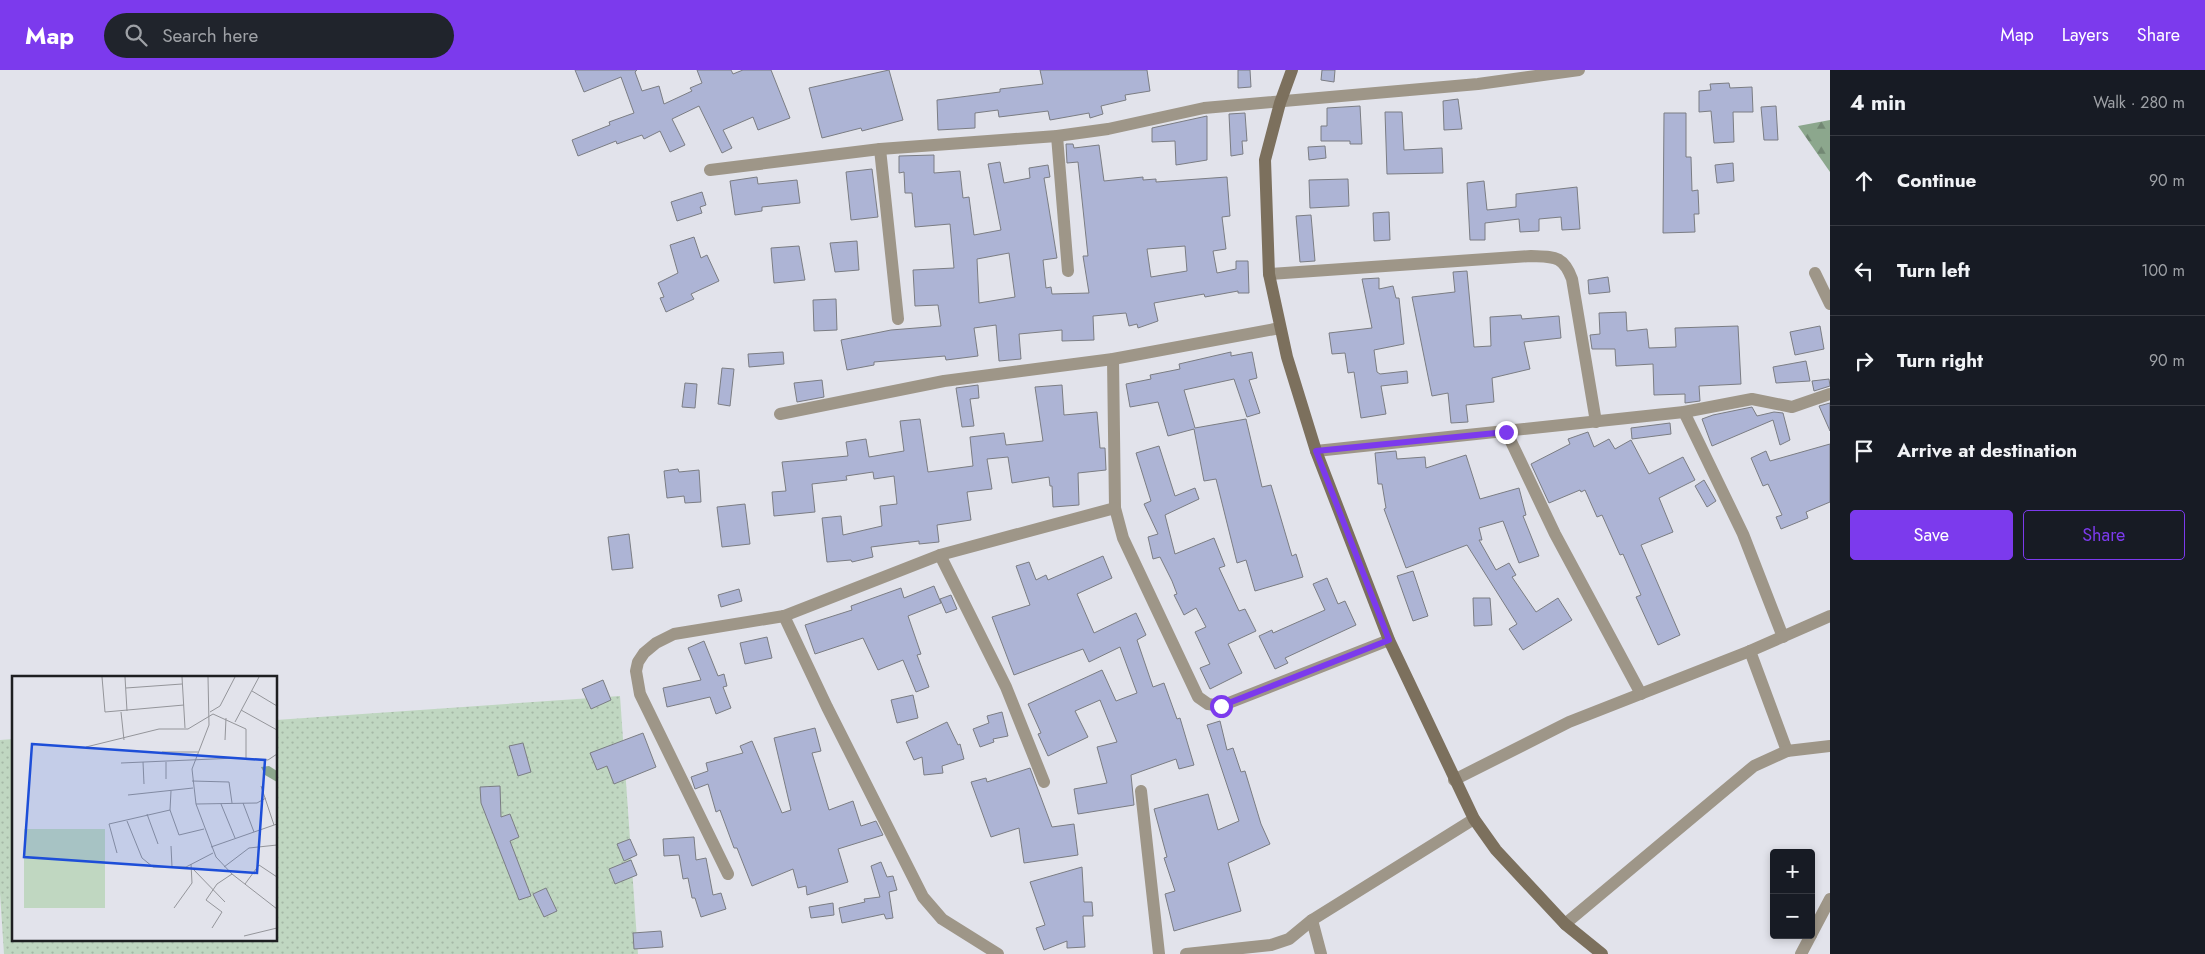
<!DOCTYPE html>
<html lang="en">
<head>
<meta charset="utf-8">
<style>
	:root { --surface:#171b24; --page:#20242c; --text:#f1f3f6; --muted:#9ea1a6; --line:#363941; --accent:#7c3aed }
	body { margin:0; font-family:Jost,sans-serif; background:var(--page); color:var(--text) }
	.controls { position:absolute; right:15px; bottom:15px; display:grid; overflow:hidden; border-radius:5px; box-shadow:0 2px 8px #0003 }
	.controls button { width:45px; height:45px; display:grid; place-items:center; padding:0; border:0; border-bottom:1px solid var(--line); background:var(--surface); color:var(--text); font:25px sans-serif }
	.stop { position:absolute; width:15px; height:15px; margin:-11px; border:4px solid #7c3aed; border-radius:50%; background:#fff }
	.stop.end { background:#7c3aed; border-color:#fff; box-shadow:0 1px 5px #0008 }
	.list { margin:0; padding:0; list-style:none }
	h2 { display:flex; justify-content:space-between; align-items:center; height:65px; margin:0; padding:0 20px; font-size:21px }
	h2 small { font-size:16px; font-weight:400; color:var(--muted) }
	.list li { display:grid; grid-template-columns:32px 1fr auto; gap:15px; align-items:center; box-sizing:border-box; height:90px; padding:0 20px; border-top:1px solid var(--line) }
	.list b { display:block; font-size:19px; white-space:nowrap }
	.list em { font-size:16px; font-style:normal; color:var(--muted) }
	.actions { display:flex; gap:10px; padding:15px 20px }
	.actions a { flex:1; padding:11px 0; border:1px solid var(--accent); border-radius:5px; text-align:center; font-size:18px; color:var(--accent) }
	.actions .main { background:var(--accent); color:#fff }
	.icon { flex:none; width:28px; height:28px; fill:none; stroke:currentColor; stroke-width:2; stroke-linecap:round; stroke-linejoin:round }
	.map { position:relative; flex:none; width:1830px; height:884px; overflow:hidden }
	header { display:flex; align-items:center; gap:30px; box-sizing:border-box; height:70px; padding:0 25px; background:var(--accent); color:#fff }
	header strong { font-size:24px }
	nav { display:flex; gap:28px; margin-inline-start:auto; font-size:18px }
	.search { width:350px; height:45px; background:var(--page); display:flex; align-items:center; gap:12px; box-sizing:border-box; padding:0 18px; border-radius:28px; color:var(--muted); font-size:19px }
	main { display:flex }
	aside { flex:1; background:var(--surface) }
	.map>svg:first-child { display:block }
	.grass { fill:url(#grass-dots) }
	.forest { fill:url(#forest-firs) }
	.building { fill:#adb4d5; stroke:#7b7d83; fill-rule:evenodd }
	.lines { fill:none; stroke-linecap:round; stroke-linejoin:round }
	.street { stroke:#9e9688; stroke-width:12 }
	.secondary { stroke:#7c705d; stroke-width:12 }
	.route { stroke:#7c3aed; stroke-width:6 }
	.inset-road { fill:none; stroke:#94959a; stroke-width:1 }
	.view { fill:#1d4ed8; fill-opacity:0.15; stroke:#1d4ed8; stroke-width:2.5 }
	.inset-edge { fill:none; stroke:#1e1f21; stroke-width:2.5 }
</style>
</head>
<body>
<header>
<strong>Map</strong>
<div class="search"><svg class="icon" aria-label="search" viewBox="0 0 24 24"><circle cx="10" cy="10" r="6"/><path d="M15 15l6 6"/></svg>Search here</div>
<nav><a>Map</a><a>Layers</a><a>Share</a></nav>
</header>
<main>
<div class="map">
<svg width="1830" height="884" viewBox="0 0 1830 884">
	<defs>
		<pattern id="grass-dots" width="8" height="8" patternUnits="userSpaceOnUse" patternTransform="scale(1.25)"><rect width="8" height="8" fill="#c0d7c1"/><path d="M2 2h.1M6 6h.1" fill="none" stroke="#a5b8a6" stroke-width="1.8" stroke-linecap="round"/></pattern>
		<pattern id="forest-firs" width="22" height="20" patternUnits="userSpaceOnUse" patternTransform="scale(1.25)"><rect width="22" height="20" fill="#8ca78d"/><path d="M5 1l3.5 6h-7zM16 11l3.5 6h-7z" fill="#728773"/></pattern>
	</defs>
	<rect width="100%" height="100%" fill="#e2e3eb"/>
	<polygon class="grass" points="620,626 638,884 4,884 0,823 0,670 14,669 14,870 276,870 276,650"/>
	<polygon class="forest" points="1830,50 1830,102 1798,56"/>
	<g class="building">
		<polygon points="575,0 637,0 635,2 642,21 659,16 664,34 692,21 690,18 702,13 697,0 731,0 733,4 743,0 771,0 790,48 758,60 753,47 723,60 732,78 722,83 699,36 672,49 685,75 670,82 660,61 644,69 642,65 617,74 616,71 578,86 572,70 610,55 609,52 634,43 621,7 584,22"/>
		<polygon points="889,0 903,50 862,61 861,58 822,68 809,18"/>
		<polygon points="1040,0 1147,0 1150,21 1125,25 1126,30 1101,36 1103,44 1090,48 1089,43 1050,50 1048,41 999,47 998,40 975,43 975,58 938,60 937,30 1000,22 1000,19 1043,14"/>
		<polygon points="1238,0 1250,0 1251,17 1238,18"/>
		<polygon points="1322,0 1335,0 1334,12 1321,10"/>
		<polygon points="1729,13 1730,18 1752,17 1753,42 1733,42 1734,72 1714,73 1711,41 1699,42 1699,21 1711,20 1710,14"/>
		<polygon points="1458,29 1462,59 1444,60 1443,31"/>
		<polygon points="1360,36 1362,74 1350,74 1350,71 1321,71 1321,56 1327,56 1327,38"/>
		<polygon points="1776,36 1778,70 1764,70 1761,37"/>
		<polygon points="1385,42 1402,42 1404,80 1442,78 1443,103 1387,104"/>
		<polygon points="1245,43 1247,71 1242,71 1243,84 1231,86 1229,44"/>
		<polygon points="1664,43 1686,43 1686,87 1691,87 1692,121 1698,120 1699,144 1694,144 1695,162 1663,163"/>
		<polygon points="1207,46 1207,90 1176,95 1175,71 1152,72 1152,58"/>
		<path d="M1066 74H1073L1074 78 1099 75 1104 111 1143 107V110L1156 109V112L1227 107 1230 146 1222 147 1226 179 1213 181 1217 203 1236 199V191H1248L1249 223H1238V221L1205 227 1204 224 1154 233 1158 251 1138 258 1137 254 1129 256 1126 243 1093 246 1094 270 1062 271V260L1019 264 1021 289 999 291 996 255 974 258 978 286 946 290 945 286 874 292V295L847 300 841 270 891 260 941 256 938 235 915 236 913 200 954 198 950 154 915 157 912 123H905L904 102 899 103V86L934 85V103L960 101 963 128 969 127 974 165 1001 160 988 94 1000 92 1004 113 1030 108 1029 98 1048 95 1050 107 1044 108 1057 188 1043 190 1046 218 1051 217 1052 224 1089 223 1083 186H1088L1078 92 1067 93ZM1185 176 1187 201 1151 207 1147 179ZM1009 183 1015 227 979 233 977 189Z"/>
		<polygon points="1325,76 1326,88 1309,90 1308,77"/>
		<polygon points="1733,93 1734,111 1717,113 1715,95"/>
		<polygon points="872,99 878,147 851,150 846,102"/>
		<polygon points="757,107 758,114 797,110 800,133 762,137 762,141 735,145 730,111"/>
		<polygon points="1348,109 1349,136 1310,138 1309,110"/>
		<polygon points="1484,111 1487,140 1516,137 1516,124 1577,117 1580,159 1562,160 1561,147 1539,149 1539,161 1520,162 1519,149 1485,153 1485,170 1470,170 1467,113"/>
		<polygon points="702,122 706,135 700,137 702,143 677,151 671,132"/>
		<polygon points="1389,142 1390,170 1374,171 1373,143"/>
		<polygon points="1311,145 1315,191 1300,192 1296,146"/>
		<polygon points="694,167 701,188 707,185 719,211 691,224 694,229 666,242 660,228 664,227 658,213 678,203 670,175"/>
		<polygon points="857,171 859,200 835,202 830,173"/>
		<polygon points="799,176 805,210 774,213 771,178"/>
		<polygon points="1467,201 1474,277 1491,276 1490,247 1521,245 1522,249 1559,246 1561,268 1524,272 1530,299 1492,308 1494,332 1466,335 1468,352 1451,353 1448,323 1432,326 1412,227 1455,222 1453,202"/>
		<polygon points="1608,207 1610,222 1589,224 1588,210"/>
		<polygon points="1379,208 1379,219 1393,216 1396,228 1399,228 1404,274 1374,280 1377,302 1380,304 1407,301 1408,313 1381,316 1386,344 1361,348 1354,302 1348,303 1345,283 1332,284 1329,263 1372,258 1362,209"/>
		<polygon points="836,229 837,260 814,261 813,230"/>
		<polygon points="1626,242 1627,261 1647,259 1649,278 1676,277 1675,258 1738,256 1741,314 1699,316 1700,331 1685,333 1685,324 1654,325 1653,294 1616,296 1615,279 1592,279 1590,265 1600,264 1599,243"/>
		<polygon points="1820,256 1824,279 1795,285 1790,262"/>
		<polygon points="783,282 784,294 749,297 748,284"/>
		<polygon points="1231,282 1231,286 1252,282 1257,308 1249,310 1260,343 1247,347 1234,309 1184,320 1195,358 1246,349 1262,417 1271,415 1292,486 1296,484 1303,507 1255,521 1246,490 1237,493 1216,409 1204,411 1194,359 1168,366 1158,332 1130,337 1126,314 1151,309 1150,305 1180,299 1179,294"/>
		<polygon points="1806,291 1810,311 1776,313 1773,297"/>
		<polygon points="722,298 734,299 730,336 718,334"/>
		<polygon points="1829,309 1830,316 1814,321 1812,311"/>
		<polygon points="822,310 824,327 797,332 794,313"/>
		<polygon points="685,313 697,314 695,338 682,337"/>
		<polygon points="978,315 979,328 970,329 974,356 962,357 956,318"/>
		<polygon points="1062,315 1064,345 1097,342 1100,378 1105,378 1106,400 1078,403 1079,435 1053,437 1052,416 1050,416 1049,407 1012,413 1008,387 987,389 992,419 967,422 971,450 937,455 939,472 919,474 919,471 871,477 873,487 852,492 851,490 827,492 822,448 841,446 843,465 882,456 880,436 897,434 894,406 874,409 873,402 846,406 847,410 812,414 815,442 774,446 772,422 786,421 782,392 848,386 846,372 866,369 869,387 904,381 900,351 920,349 928,402 973,396 970,367 1004,363 1006,375 1043,371 1035,317"/>
		<polygon points="1830,333 1830,361 1819,336"/>
		<polygon points="1752,337 1757,346 1774,342 1783,343 1790,370 1780,375 1773,350 1712,376 1702,349 1713,345"/>
		<polygon points="1670,353 1671,364 1632,369 1631,358"/>
		<polygon points="1588,362 1594,377 1609,369 1615,379 1631,370 1649,404 1683,387 1695,410 1659,428 1673,462 1641,475 1680,565 1658,575 1636,527 1641,525 1623,484 1620,485 1602,445 1597,447 1585,420 1581,422 1580,420 1549,433 1531,394 1570,374 1568,369"/>
		<polygon points="1830,374 1830,432 1806,442 1808,448 1781,459 1776,447 1782,445 1768,414 1763,416 1751,388 1766,381 1770,391"/>
		<polygon points="1159,376 1175,426 1195,418 1199,429 1165,445 1175,484 1214,468 1225,496 1219,498 1239,541 1245,539 1256,561 1228,574 1242,603 1210,619 1200,598 1210,594 1195,562 1206,557 1196,538 1184,545 1174,525 1177,524 1172,511 1160,487 1153,489 1148,467 1158,464 1144,434 1151,431 1136,383"/>
		<polygon points="1396,381 1397,389 1425,387 1426,398 1466,385 1480,429 1519,418 1526,445 1523,446 1539,486 1519,493 1503,451 1479,458 1482,470 1479,470 1496,500 1509,493 1516,505 1512,507 1536,542 1558,528 1572,550 1523,580 1509,559 1517,554 1467,475 1406,498 1384,439 1386,438 1382,414 1378,414 1375,383"/>
		<polygon points="678,399 679,402 699,400 701,432 685,433 684,426 667,428 664,401"/>
		<polygon points="1704,410 1716,431 1707,437 1695,416"/>
		<polygon points="745,434 750,474 722,477 717,437"/>
		<polygon points="629,464 633,498 612,500 608,467"/>
		<polygon points="1103,486 1112,508 1077,524 1094,563 1136,543 1146,565 1137,570 1153,617 1164,613 1177,649 1180,648 1194,695 1179,699 1176,689 1131,705 1134,735 1078,744 1074,719 1107,713 1097,677 1117,672 1100,630 1075,641 1088,667 1048,686 1038,664 1041,663 1028,634 1102,600 1116,631 1137,623 1120,577 1089,592 1083,579 1014,605 992,547 1030,535 1016,496 1029,492 1036,510 1046,505 1048,510"/>
		<polygon points="1413,501 1428,546 1413,551 1397,506"/>
		<polygon points="1327,508 1338,534 1345,531 1356,555 1285,588 1288,593 1275,599 1259,566 1272,560 1273,563 1325,540 1313,514"/>
		<polygon points="934,516 941,533 908,546 921,584 917,585 929,617 916,622 903,590 878,600 863,568 815,584 805,555 852,540 851,536 901,518 904,528"/>
		<polygon points="739,519 742,531 721,537 718,525"/>
		<polygon points="951,525 957,539 946,543 940,529"/>
		<polygon points="1473,528 1490,528 1492,555 1474,556"/>
		<polygon points="767,567 772,588 745,594 740,573"/>
		<polygon points="704,571 718,606 724,604 727,616 723,617 731,638 716,644 710,627 667,637 663,618 701,610 688,578"/>
		<polygon points="603,610 611,630 591,639 582,619"/>
		<polygon points="913,625 918,648 897,653 891,630"/>
		<polygon points="1002,642 1008,666 993,669 994,672 980,677 973,659 989,653 987,646"/>
		<polygon points="1220,651 1227,680 1233,678 1241,702 1245,701 1261,754 1270,774 1228,793 1241,841 1174,861 1165,824 1175,821 1164,788 1167,787 1154,739 1208,724 1218,760 1239,751 1207,655"/>
		<polygon points="947,652 958,675 960,674 964,689 942,696 943,703 924,705 922,687 914,690 906,672"/>
		<polygon points="815,658 821,681 812,683 829,740 853,731 861,756 876,751 883,765 838,779 848,812 807,825 806,816 798,818 793,799 752,816 737,778 734,778 720,740 716,742 708,714 695,719 691,707 708,701 706,693 743,683 740,676 752,671 782,743 791,740 774,668"/>
		<polygon points="643,663 656,697 614,714 607,696 597,700 590,683"/>
		<polygon points="523,673 531,702 518,706 509,676"/>
		<polygon points="1030,698 1052,757 1074,754 1078,785 1024,793 1019,758 991,767 971,712 986,708 987,712"/>
		<polygon points="500,716 501,747 510,744 519,767 510,771 531,826 519,830 481,733 480,717"/>
		<polygon points="694,767 696,790 706,788 713,825 721,823 726,839 701,847 695,828 692,828 688,808 683,809 679,785 664,786 663,769"/>
		<polygon points="630,769 637,785 624,791 617,774"/>
		<polygon points="631,790 637,805 615,814 609,799"/>
		<polygon points="881,792 887,807 893,806 897,820 889,822 893,848 886,849 884,844 842,853 839,838 865,832 864,829 880,827 871,796"/>
		<polygon points="1082,797 1084,832 1092,832 1093,846 1083,846 1085,877 1067,878 1067,871 1044,880 1036,858 1045,855 1030,812"/>
		<polygon points="546,818 557,841 544,847 533,824"/>
		<polygon points="833,833 834,845 811,848 809,837"/>
		<polygon points="661,861 663,877 634,879 633,863"/>
	</g>
	<g class="lines">
		<g class="street">
			<polyline points="1057,66 1068,201"/>
			<polyline points="880,79 898,249"/>
			<polyline points="710,100 880,79 1057,66 1108,59 1204,38 1478,14 1579,0"/>
			<polyline points="1815,203 1830,234"/>
			<path d="M1269 204 1531 186C1554 187 1563 185 1572 209L1596 352"/>
			<polyline points="1113,289 1115,438 1123,468 1198,627 1208,634 1221,636 1389,570"/>
			<polyline points="1684,342 1743,464 1783,567"/>
			<polyline points="780,344 944,311 1113,289 1280,258"/>
			<polyline points="1506,361 1555,464 1641,624"/>
			<polyline points="1316,381 1684,342 1752,329 1792,337 1830,324"/>
			<polyline points="940,485 1006,617 1044,712"/>
			<polyline points="784,546 827,637 923,827 942,849 998,884"/>
			<polyline points="1750,581 1787,681"/>
			<polyline points="1454,710 1569,652 1750,581 1830,546"/>
			<polyline points="1141,721 1159,884"/>
			<polyline points="728,804 640,624 636,601 638,592 644,583 656,573 674,564 784,546 940,485 1115,438"/>
			<polyline points="1312,850 1321,884"/>
			<polyline points="1565,854 1754,696 1787,681 1830,676"/>
			<polyline points="1811,865 1830,829"/>
			<polyline points="1186,884 1271,875 1289,869 1312,850 1474,749"/>
			<polyline points="1801,884 1811,865"/>
		</g>
		<polyline class="secondary" points="1292,0 1280,33 1265,90 1269,204 1287,287 1316,381 1389,570 1474,749 1496,780 1565,854 1602,884"/>
	</g>
	<g class="lines">
		<polyline class="route" points="1221,636 1389,570 1316,381 1506,362"/>
	</g>
	<g transform="translate(12 606)">
		<rect width="265" height="265" fill="#e2e3eb"/>
		<path d="M12 153H93V232H12Z" fill="#c0d7c1"/>
		<path d="M257 90 265 95V106L253 99 249 91Z" fill="#8ca78d"/>
		<path class="inset-road" d="M90 1 93 36 172 29M113 1 115 35M170 1 173 52M196 1 197 49 180 93 184 128 204 181 220 198 265 233M114 12 170 8M240 15 265 30M229 34 265 54M109 36 112 64M198 36 208 30 223 1M223 46 247 1M213 64 214 42M74 71 147 53H176L201 38 234 53V82M150 76H186M131 86 132 108M154 86V103M109 87 224 82 256 84 265 78M180 105 217 106 220 127M249 110 262 149M159 115 158 134 167 159 192 153M116 119 181 112M231 127 242 156M184 128 245 127 254 122M209 128 223 162M135 138 146 168M115 145 130 182 141 191H174L201 177M159 170 160 191M199 171 265 148M105 177 97 148 158 134M212 191 237 172 265 169M181 193 213 226M233 208 247 189 265 201M162 232 180 207 179 188M200 252 210 236 194 224 205 208 220 198M232 260 265 252"/>
		<path class="view" d="M20 68 253 84 245 197 12 181Z"/>
		<rect width="265" height="265" class="inset-edge"/>
	</g>
</svg>
<div class="controls">
<button>+</button>
<button>−</button>
</div>
<div class="stop" style="left:1221px;top:636px"></div>
<div class="stop end" style="left:1506px;top:362px"></div>
</div>
<aside>
<h2>4 min<small>Walk · 280 m</small></h2>
<ul class="list">
<li><svg class="icon" aria-label="ahead" viewBox="0 0 24 24"><path d="M12 20V5M6 11l6-6 6 6"/></svg><div><b>Continue</b></div><em>90 m</em></li>
<li><svg class="icon" aria-label="left" viewBox="0 0 24 24"><path d="M17 20v-9H6M10 6l-5 5 5 5"/></svg><div><b>Turn left</b></div><em>100 m</em></li>
<li><svg class="icon" aria-label="right" viewBox="0 0 24 24"><path d="M7 20v-9h11M14 6l5 5-5 5"/></svg><div><b>Turn right</b></div><em>90 m</em></li>
<li><svg class="icon" aria-label="arrive" viewBox="0 0 24 24"><path d="M6 21V4h12l-3 4 3 4H6"/></svg><div><b>Arrive at destination</b></div></li>
</ul>
<div class="actions"><a class="main">Save</a><a>Share</a></div>
</aside>
</main>
</body>
</html>
